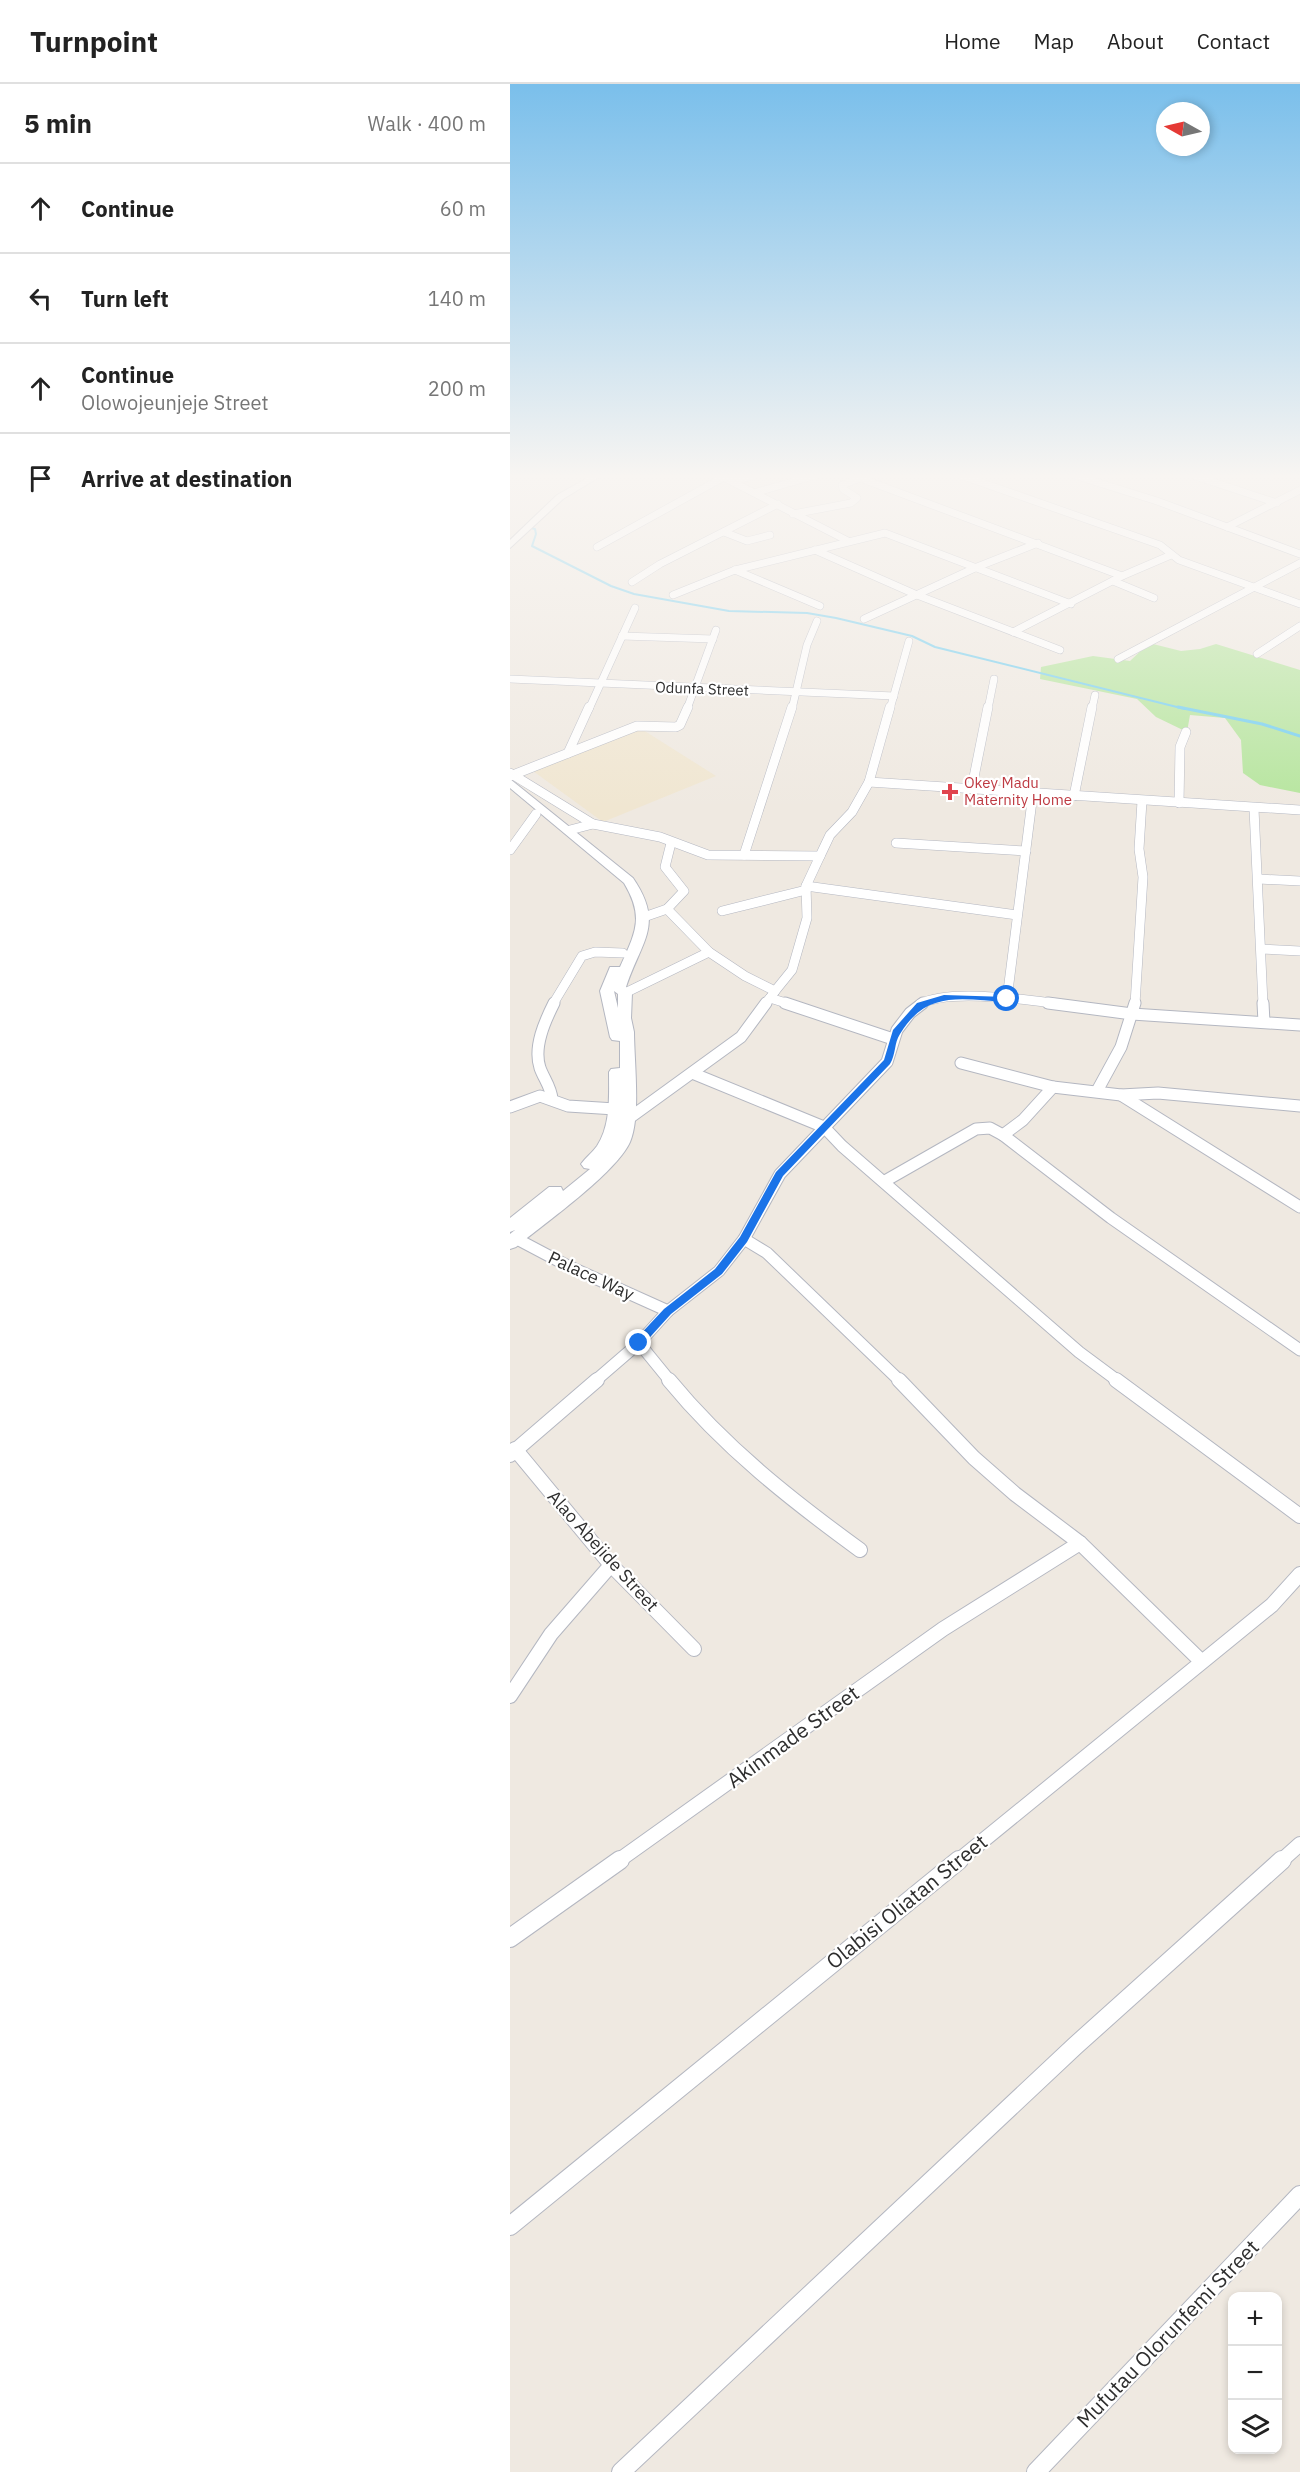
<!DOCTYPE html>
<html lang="en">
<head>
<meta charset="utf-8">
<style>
	:root { --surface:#fff; --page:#f6f6f6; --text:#222; --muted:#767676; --line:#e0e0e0 }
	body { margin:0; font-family:"IBM Plex Sans",sans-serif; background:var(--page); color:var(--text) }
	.controls { position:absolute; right:18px; bottom:18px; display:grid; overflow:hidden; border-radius:12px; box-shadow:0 3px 9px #0003 }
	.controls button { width:54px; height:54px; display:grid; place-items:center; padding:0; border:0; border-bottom:2px solid var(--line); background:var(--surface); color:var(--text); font:30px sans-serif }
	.compass { position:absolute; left:646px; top:18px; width:54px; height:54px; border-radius:50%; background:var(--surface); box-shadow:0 3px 9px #0003; rotate:278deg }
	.stop { position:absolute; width:18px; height:18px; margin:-14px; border:4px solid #1a73e8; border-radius:50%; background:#fff }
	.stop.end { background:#1a73e8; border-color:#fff; box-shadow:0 2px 6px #0008 }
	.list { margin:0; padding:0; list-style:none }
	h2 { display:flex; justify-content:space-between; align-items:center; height:78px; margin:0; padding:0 24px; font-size:26px }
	h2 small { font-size:20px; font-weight:400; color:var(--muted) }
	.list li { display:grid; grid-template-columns:39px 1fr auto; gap:18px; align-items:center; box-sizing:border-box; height:90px; padding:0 24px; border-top:2px solid var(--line) }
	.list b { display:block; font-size:22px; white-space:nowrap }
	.list p { margin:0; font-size:20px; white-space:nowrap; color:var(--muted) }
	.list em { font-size:20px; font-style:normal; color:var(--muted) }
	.icon { flex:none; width:33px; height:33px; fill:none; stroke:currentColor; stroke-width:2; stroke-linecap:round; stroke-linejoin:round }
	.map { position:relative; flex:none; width:790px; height:2388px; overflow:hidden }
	header { display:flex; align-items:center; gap:36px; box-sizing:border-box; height:84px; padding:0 30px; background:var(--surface); border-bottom:2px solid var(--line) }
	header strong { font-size:28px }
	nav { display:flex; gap:33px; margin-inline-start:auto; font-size:21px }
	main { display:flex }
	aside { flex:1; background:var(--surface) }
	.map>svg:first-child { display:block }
	.education { fill:#f0e6d1 }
	.green { fill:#b6e59e }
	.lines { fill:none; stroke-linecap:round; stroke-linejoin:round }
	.stream-far1 { stroke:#75cff0; stroke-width:2 }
	.stream { stroke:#75cff0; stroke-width:3 }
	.minor-far4-casing { stroke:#b4b7c1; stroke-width:8 }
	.minor-far3-casing { stroke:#b4b7c1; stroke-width:10 }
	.minor-far2-casing { stroke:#b4b7c1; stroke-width:13 }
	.minor-far1-casing { stroke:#b4b7c1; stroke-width:16 }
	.minor-casing { stroke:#b4b7c1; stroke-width:20 }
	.secondary-casing { stroke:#b4b7c1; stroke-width:2 }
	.minor-far4 { stroke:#fff; stroke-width:7 }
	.minor-far3 { stroke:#fff; stroke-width:9 }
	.minor-far2 { stroke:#fff; stroke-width:11 }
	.minor-far1 { stroke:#fff; stroke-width:14 }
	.minor { stroke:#fff; stroke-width:18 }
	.secondary { fill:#fff; fill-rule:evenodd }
	.route { fill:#1a73e8 }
	.health-dot { fill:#e0444e; stroke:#fff; stroke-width:2 }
	.labels { text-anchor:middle; stroke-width:4.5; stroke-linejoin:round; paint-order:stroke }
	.far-street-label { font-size:15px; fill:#2e2e2e; stroke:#fff }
	.far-health-label { font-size:15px; fill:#be3a42; stroke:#fff; text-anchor:start }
	.street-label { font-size:18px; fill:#2e2e2e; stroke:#fff }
	.near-street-label { font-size:21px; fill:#2e2e2e; stroke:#fff }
</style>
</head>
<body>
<header>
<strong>Turnpoint</strong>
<nav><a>Home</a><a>Map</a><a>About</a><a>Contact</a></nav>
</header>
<main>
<aside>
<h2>5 min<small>Walk · 400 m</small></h2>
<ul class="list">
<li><svg class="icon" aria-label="ahead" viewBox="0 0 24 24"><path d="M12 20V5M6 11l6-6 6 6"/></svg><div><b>Continue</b></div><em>60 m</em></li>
<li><svg class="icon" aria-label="left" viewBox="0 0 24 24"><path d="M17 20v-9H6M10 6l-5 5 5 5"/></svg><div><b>Turn left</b></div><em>140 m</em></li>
<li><svg class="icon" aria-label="ahead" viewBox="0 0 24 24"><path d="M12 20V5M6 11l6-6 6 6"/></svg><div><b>Continue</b><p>Olowojeunjeje Street</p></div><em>200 m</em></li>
<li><svg class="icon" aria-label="arrive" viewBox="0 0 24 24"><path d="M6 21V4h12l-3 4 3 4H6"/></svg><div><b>Arrive at destination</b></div></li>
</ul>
</aside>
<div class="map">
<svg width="790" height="2388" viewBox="0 0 790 2388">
	<rect width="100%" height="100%" fill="#efe9e1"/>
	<polygon class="education" points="130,644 206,692 93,738 23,687"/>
	<polygon class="green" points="639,559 671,567 690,565 706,560 790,586 790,709 750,701 733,689 731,656 715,634 680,631 677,648 646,633 627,615 530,595 531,583 583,572 620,577"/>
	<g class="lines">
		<polyline class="stream-far1" points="21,444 25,445 26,450 22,462 101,502 124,510 219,527 297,529 326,534 402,552 425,563 675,625"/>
		<polyline class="stream" points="668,623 752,640 790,652"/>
		<g class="minor-far4-casing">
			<g id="minor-far4">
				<polyline points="211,392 338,457"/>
				<polyline points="453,392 650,461 669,476 790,520"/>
				<polyline points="567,392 647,417 790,470"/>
				<polyline points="685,392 767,419"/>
				<polyline points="350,394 612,492"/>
				<polyline points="222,397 243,392"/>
				<polyline points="247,408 303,392"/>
				<polyline points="283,430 341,419 347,414 333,405 332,401 356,392"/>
				<polyline points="717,443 790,406"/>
				<polyline points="214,448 237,457 260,451"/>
				<polyline points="87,463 214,393"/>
				<polyline points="305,466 407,511 550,566"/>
				<polyline points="225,486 310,522"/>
				<polyline points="603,497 644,514"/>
				<polyline points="122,498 150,480 268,420"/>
				<polyline points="163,511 225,486 375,449 561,520"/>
				<polyline points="354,535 467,483 528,459"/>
				<polyline points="503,548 612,492 661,471"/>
				<polyline points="112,552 203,555"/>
				<polyline points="747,570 790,542"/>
				<polyline points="608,575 790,479"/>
				<polyline points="0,595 384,612"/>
				<polyline points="79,625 125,524"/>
				<polyline points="177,625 206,546"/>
				<polyline points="282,625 297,561 307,537"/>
				<polyline points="380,625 399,557"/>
				<polyline points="478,625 484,595"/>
				<polyline points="582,625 585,611"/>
			</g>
		</g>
		<g class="minor-far3-casing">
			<g id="minor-far3">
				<polyline points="58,669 79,623"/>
				<polyline points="0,689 83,740"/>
				<polyline points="0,692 127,642 166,643 170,641 178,623"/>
				<polyline points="359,698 790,726"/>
				<polyline points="462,703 478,623"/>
				<polyline points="564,712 582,623"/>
				<polyline points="669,719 670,663 676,648"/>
				<polyline points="744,725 753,920"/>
				<polyline points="60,746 83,740 150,753 198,771 310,772 320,751 342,728 359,698 380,623"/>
				<polyline points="386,759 516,767"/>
				<polyline points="0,766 26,730"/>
				<polyline points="234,771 282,623"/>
				<polyline points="749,795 790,797"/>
				<polyline points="296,802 507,831"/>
				<polyline points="157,825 199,868 235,892 265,907 260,914 279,920"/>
				<polyline points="212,827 296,806"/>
				<polyline points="134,833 157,825 174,807 155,783 161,759"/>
				<polyline points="751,865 790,867"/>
				<polyline points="265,907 282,886 297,834 296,802 310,772"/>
				<polyline points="115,909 199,868"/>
				<polyline points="497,915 523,709"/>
				<polyline points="43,920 72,872 85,868 113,869"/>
				<polyline points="255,920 260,914"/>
				<path d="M410 920C439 904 517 916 550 920"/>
				<polyline points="625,920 633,793 629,765 632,717"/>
			</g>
		</g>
		<g class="minor-far2-casing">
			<g id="minor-far2">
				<polyline points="275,919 383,955"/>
				<polyline points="538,919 622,930 790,941"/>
				<polyline points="753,919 754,938"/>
				<polyline points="451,979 543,1003 611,1011 648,1009 790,1022"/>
				<polyline points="182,989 314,1043 332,1062 569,1268 608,1297"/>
				<polyline points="587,1007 611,963 625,919"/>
				<polyline points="611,1011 790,1123"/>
				<path d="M42 1015C41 1003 34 995 30 984 23 963 35 937 44 919"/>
				<polyline points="0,1023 30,1012 58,1022 105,1025"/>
				<polyline points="118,1035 231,953 256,919"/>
				<polyline points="493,1051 513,1036 543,1003"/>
				<polyline points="375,1097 466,1045 480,1044 493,1051 601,1134 790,1266"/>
				<polyline points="5,1154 58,1182 158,1227"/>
				<polyline points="234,1155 257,1169 390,1297"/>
				<polyline points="129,1259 160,1297"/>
				<polyline points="85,1297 129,1259 158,1227 209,1187 234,1155 270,1090 377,978 387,946 400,929 413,919"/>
			</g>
		</g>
		<g class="minor-far1-casing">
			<g id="minor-far1">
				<path d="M159 1296C214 1363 280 1415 350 1466"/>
				<polyline points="389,1296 464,1374 505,1410 570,1459 691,1577"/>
				<polyline points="606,1296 790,1432"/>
				<polyline points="5,1365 101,1481 184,1565"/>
				<polyline points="0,1371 87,1296"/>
				<polyline points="0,1612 41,1550 101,1481"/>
				<polyline points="108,1777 433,1545 570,1459"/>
				<polyline points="448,1777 762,1521 790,1490"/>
				<polyline points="771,1777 790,1760"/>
			</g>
		</g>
		<g class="minor-casing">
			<g id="minor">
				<polyline points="0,1854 110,1776"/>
				<polyline points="0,2142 449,1776"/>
				<polyline points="111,2388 565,1962 772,1776"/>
				<polyline points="526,2388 790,2111"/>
			</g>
		</g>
		<g class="secondary-casing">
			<g id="secondary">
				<polygon points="81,392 91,392 53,415 0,464 0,456 47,411"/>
				<path d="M0 695 123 794C155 841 131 857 116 903L122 909 121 934 124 948C124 976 131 1033 120 1058 106 1089 35 1139 6 1163L0 1165V1150L5 1146 0 1148V1134L39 1103H51L53 1107 80 1085 74 1084 71 1080C76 1073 82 1069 87 1062 101 1041 99 1012 99 988L101 985 110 984V957L102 956 100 953 90 907 100 883H110C125 849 135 834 114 799L0 704ZM104 907 108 910V924Z"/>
			</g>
		</g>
		<use href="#minor-far4" class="minor-far4"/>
		<use href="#minor-far3" class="minor-far3"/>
		<use href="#minor-far2" class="minor-far2"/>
		<use href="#minor-far1" class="minor-far1"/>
		<use href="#minor" class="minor"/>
		<use href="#secondary" class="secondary"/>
	</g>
	<linearGradient id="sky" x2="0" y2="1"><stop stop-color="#7abfeb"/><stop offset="0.54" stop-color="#f8f5f2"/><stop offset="1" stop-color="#f8f5f2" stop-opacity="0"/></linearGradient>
	<rect width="790" height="726" fill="url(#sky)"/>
	<path class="route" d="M434 911 497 913 501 915 497 918C453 916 417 905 390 950 384 959 386 970 380 980L273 1092 237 1158 212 1190 161 1230 132 1262H125V1256L154 1225 205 1185 230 1153 266 1088 374 976 383 946 407 919Z"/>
	<path class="health-dot" d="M437 699h6v6h6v6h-6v6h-6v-6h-6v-6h6z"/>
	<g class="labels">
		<g class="far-street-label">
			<text transform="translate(192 605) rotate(2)" y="5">Odunfa Street</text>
		</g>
		<g class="far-health-label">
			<text x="454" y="704">Okey Madu<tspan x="454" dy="17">Maternity Home</tspan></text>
		</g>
		<g class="street-label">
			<text transform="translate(81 1192) rotate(25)" y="6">Palace Way</text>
			<text transform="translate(93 1467) rotate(48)" y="6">Alao Abejide Street</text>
		</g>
		<g class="near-street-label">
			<text transform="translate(283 1653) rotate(-36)" y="7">Akinmade Street</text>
			<text transform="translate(397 1818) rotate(-39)" y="7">Olabisi Oliatan Street</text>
			<text transform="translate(658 2250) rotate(-46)" y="7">Mufutau Olorunfemi Street</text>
		</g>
	</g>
</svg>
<div class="controls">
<button>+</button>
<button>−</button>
<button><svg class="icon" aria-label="layers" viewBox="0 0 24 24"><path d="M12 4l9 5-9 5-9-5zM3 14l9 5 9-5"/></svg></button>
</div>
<svg class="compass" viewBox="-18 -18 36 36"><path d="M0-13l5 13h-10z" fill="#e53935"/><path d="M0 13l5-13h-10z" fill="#767676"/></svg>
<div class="stop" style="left:497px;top:915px"></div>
<div class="stop end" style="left:129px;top:1259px"></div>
</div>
</main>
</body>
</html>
